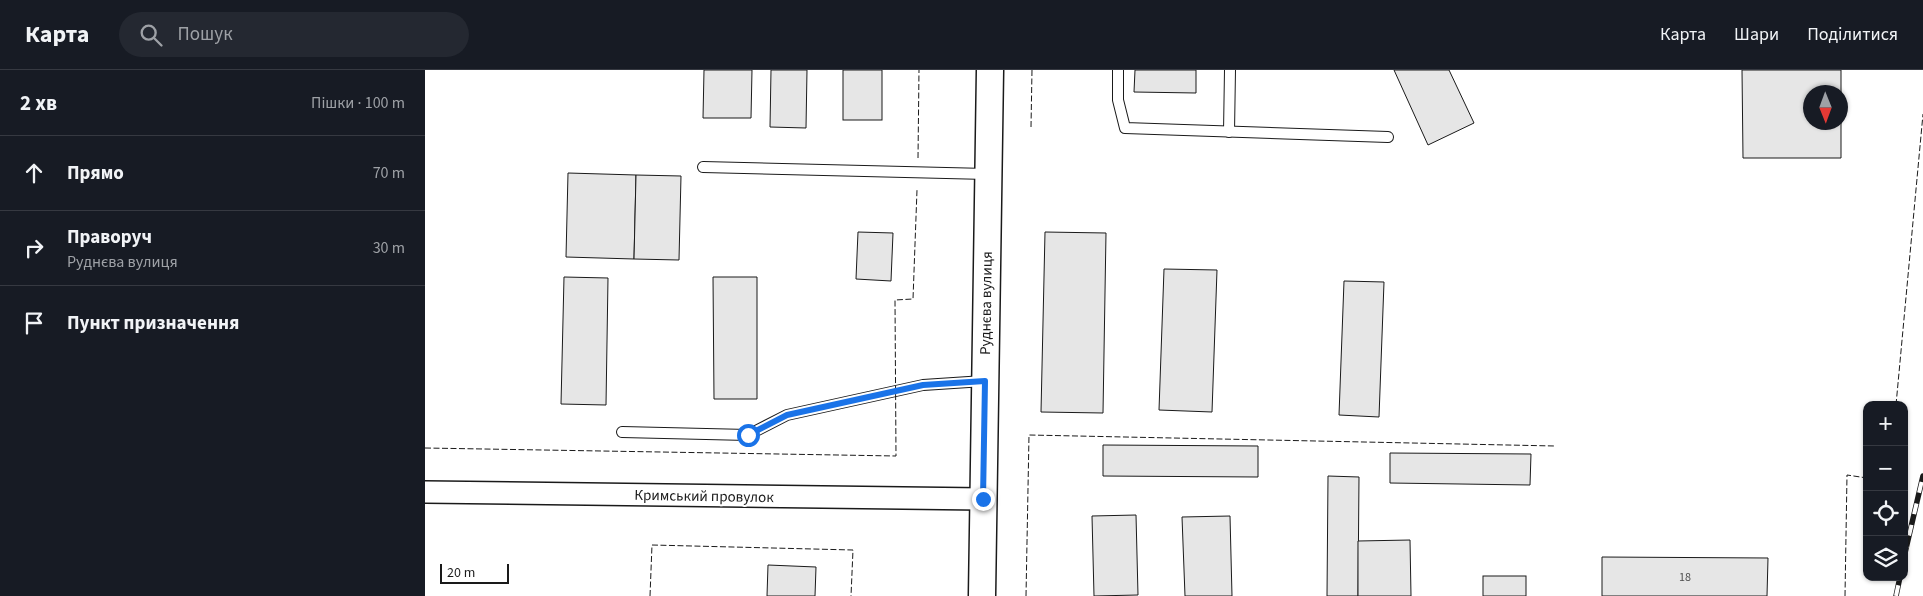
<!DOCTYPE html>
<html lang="uk">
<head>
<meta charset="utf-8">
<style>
	:root { --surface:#171b24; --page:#242831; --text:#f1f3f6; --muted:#9ea1a6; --line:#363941 }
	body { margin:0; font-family:"Source Sans 3",sans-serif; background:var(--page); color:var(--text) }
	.controls { position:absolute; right:15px; bottom:15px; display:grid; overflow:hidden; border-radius:10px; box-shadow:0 1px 4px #0004 }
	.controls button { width:45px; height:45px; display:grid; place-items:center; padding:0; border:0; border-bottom:1px solid var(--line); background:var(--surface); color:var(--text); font:25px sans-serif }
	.compass { position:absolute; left:1378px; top:15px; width:45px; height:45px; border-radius:50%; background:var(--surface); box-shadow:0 1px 4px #0004; rotate:179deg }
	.scale { position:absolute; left:15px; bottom:12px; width:69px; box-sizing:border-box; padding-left:5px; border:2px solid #1a1a1a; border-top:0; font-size:14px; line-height:18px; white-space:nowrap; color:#1a1a1a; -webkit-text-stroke:4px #fff; paint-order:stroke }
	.stop { position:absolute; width:15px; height:15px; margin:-11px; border:4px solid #1a73e8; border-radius:50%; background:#fff }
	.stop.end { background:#1a73e8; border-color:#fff; box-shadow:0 1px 5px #0008 }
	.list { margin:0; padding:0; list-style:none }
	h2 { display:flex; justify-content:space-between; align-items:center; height:65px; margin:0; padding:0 20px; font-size:21px }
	h2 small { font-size:16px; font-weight:400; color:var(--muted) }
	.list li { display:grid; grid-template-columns:32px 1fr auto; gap:15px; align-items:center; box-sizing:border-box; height:75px; padding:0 20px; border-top:1px solid var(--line) }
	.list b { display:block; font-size:19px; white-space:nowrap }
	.list p { margin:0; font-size:16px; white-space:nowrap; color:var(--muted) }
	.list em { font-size:16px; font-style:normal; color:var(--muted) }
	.icon { flex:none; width:28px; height:28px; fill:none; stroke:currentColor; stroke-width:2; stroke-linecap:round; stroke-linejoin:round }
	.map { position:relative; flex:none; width:1498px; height:526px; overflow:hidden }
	header { display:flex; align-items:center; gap:30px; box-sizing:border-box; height:70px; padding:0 25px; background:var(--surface); border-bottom:1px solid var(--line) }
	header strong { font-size:24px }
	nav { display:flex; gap:28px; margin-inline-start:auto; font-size:18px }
	.search { width:350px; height:45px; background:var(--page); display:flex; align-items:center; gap:12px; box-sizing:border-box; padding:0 18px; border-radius:28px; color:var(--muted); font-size:19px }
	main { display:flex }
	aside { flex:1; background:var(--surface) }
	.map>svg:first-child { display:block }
	.building { fill:#e6e6e6; stroke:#1a1a1a; fill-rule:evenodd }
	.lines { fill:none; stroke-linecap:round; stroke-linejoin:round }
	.service-casing { stroke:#1a1a1a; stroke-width:12 }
	.minor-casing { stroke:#1a1a1a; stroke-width:24 }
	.tertiary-casing { stroke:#1a1a1a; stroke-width:29 }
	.service { stroke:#fff; stroke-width:10 }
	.minor { stroke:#fff; stroke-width:21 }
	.tertiary { stroke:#fff; stroke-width:26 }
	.rail-casing { stroke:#1a1a1a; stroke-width:5.5 }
	.rail { stroke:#fff; stroke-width:4; stroke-dasharray:11; stroke-linecap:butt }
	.fence { stroke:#1a1a1a; stroke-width:1; stroke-dasharray:6 2.5; stroke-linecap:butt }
	.route { stroke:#1a73e8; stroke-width:6 }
	.labels { text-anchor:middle; stroke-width:4; stroke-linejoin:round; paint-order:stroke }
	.number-label { font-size:12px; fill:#4d4d4d }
	.street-label { font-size:15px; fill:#1a1a1a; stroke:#fff }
</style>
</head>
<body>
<header>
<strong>Карта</strong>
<div class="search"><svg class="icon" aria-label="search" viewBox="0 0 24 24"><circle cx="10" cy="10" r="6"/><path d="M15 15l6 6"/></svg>Пошук</div>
<nav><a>Карта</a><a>Шари</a><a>Поділитися</a></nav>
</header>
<main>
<aside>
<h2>2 хв<small>Пішки · 100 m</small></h2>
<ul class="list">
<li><svg class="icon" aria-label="ahead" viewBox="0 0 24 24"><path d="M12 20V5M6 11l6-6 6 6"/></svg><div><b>Прямо</b></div><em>70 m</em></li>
<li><svg class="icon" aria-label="right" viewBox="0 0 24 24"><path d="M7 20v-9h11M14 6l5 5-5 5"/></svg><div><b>Праворуч</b><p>Руднєва вулиця</p></div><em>30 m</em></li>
<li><svg class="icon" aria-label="arrive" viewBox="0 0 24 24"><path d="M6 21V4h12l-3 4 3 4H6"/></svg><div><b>Пункт призначення</b></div></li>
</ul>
</aside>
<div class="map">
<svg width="1498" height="526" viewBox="0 0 1498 526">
	<rect width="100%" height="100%" fill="#fff"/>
	<g class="building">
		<polygon points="279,0 327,0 326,48 278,48"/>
		<polygon points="346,0 382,0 381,58 345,57"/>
		<rect x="418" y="0" width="39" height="50"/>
		<polygon points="710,0 771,0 771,23 709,22"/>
		<polygon points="969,0 1024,0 1049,53 1003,75"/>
		<path d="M1317 0H1416V88H1318ZM1386 22H1416V52H1386Z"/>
		<polygon points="143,103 211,105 209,189 141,187"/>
		<polygon points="211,105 256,106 254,190 209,189"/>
		<polygon points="433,162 468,163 466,211 431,209"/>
		<polygon points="620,162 681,163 678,343 616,342"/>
		<polygon points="739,199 792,200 787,342 734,340"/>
		<polygon points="139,207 183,208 181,335 136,334"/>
		<polygon points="288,207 332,207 332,329 289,329"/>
		<polygon points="919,211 959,212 954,347 914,345"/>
		<polygon points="678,375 833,376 833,407 678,406"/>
		<polygon points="965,383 1106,384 1105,415 965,413"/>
		<polygon points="903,406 934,407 933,526 902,526"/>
		<polygon points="711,445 713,525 669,526 667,446"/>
		<polygon points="805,446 807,526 760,526 757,447"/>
		<polygon points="985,470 986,526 933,526 933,471"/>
		<polygon points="1177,487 1343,488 1342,526 1177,526"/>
		<polygon points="343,495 391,497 390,526 342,526"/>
		<rect x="1058" y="506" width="43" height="20"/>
	</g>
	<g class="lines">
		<g class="service-casing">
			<g id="service">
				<polyline points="693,0 693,30 700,58 963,67"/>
				<polyline points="804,62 805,0"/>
				<polyline points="278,97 562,104"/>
				<polyline points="197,362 323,365 362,345 498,315 559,311"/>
			</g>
		</g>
		<g class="minor-casing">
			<polyline id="minor" points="0,422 558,429"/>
		</g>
		<g class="tertiary-casing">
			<polyline id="tertiary" points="557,526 565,0"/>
		</g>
		<use href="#service" class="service"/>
		<use href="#minor" class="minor"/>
		<use href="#tertiary" class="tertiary"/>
		<g class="rail-casing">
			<g id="rail">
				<polyline points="1479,487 1498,406"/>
				<polyline points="1471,526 1475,507"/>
			</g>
		</g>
		<use href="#rail" class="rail"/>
		<g class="fence">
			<polyline points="606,57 607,0"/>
			<polyline points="493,88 494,0"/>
			<polyline points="1471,335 1498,44"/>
			<polyline points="0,378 471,386 470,230 488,229 492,120"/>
			<polyline points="225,526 227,475 428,480 426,526"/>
			<polyline points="601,526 604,365 1130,376"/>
			<polyline points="1420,526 1422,405 1442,408"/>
		</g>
	</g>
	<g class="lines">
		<polyline class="route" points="323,365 362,345 498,315 560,311 558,429"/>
	</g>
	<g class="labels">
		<g class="number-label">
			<text x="1260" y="511">18</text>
		</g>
		<g class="street-label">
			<text transform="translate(561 233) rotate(-89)" y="5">Руднєва вулиця</text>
			<text transform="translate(279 426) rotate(1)" y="5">Кримський провулок</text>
		</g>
	</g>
</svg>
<div class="controls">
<button>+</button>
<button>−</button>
<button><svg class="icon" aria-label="locate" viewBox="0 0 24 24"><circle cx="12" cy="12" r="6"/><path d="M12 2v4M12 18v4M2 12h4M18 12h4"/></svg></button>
<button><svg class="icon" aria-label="layers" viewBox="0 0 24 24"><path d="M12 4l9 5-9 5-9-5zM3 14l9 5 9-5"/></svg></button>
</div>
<svg class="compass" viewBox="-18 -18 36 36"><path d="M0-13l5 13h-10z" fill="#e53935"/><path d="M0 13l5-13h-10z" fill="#9ea1a6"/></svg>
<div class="scale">20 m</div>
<div class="stop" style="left:323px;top:365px"></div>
<div class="stop end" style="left:558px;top:429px"></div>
</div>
</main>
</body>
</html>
